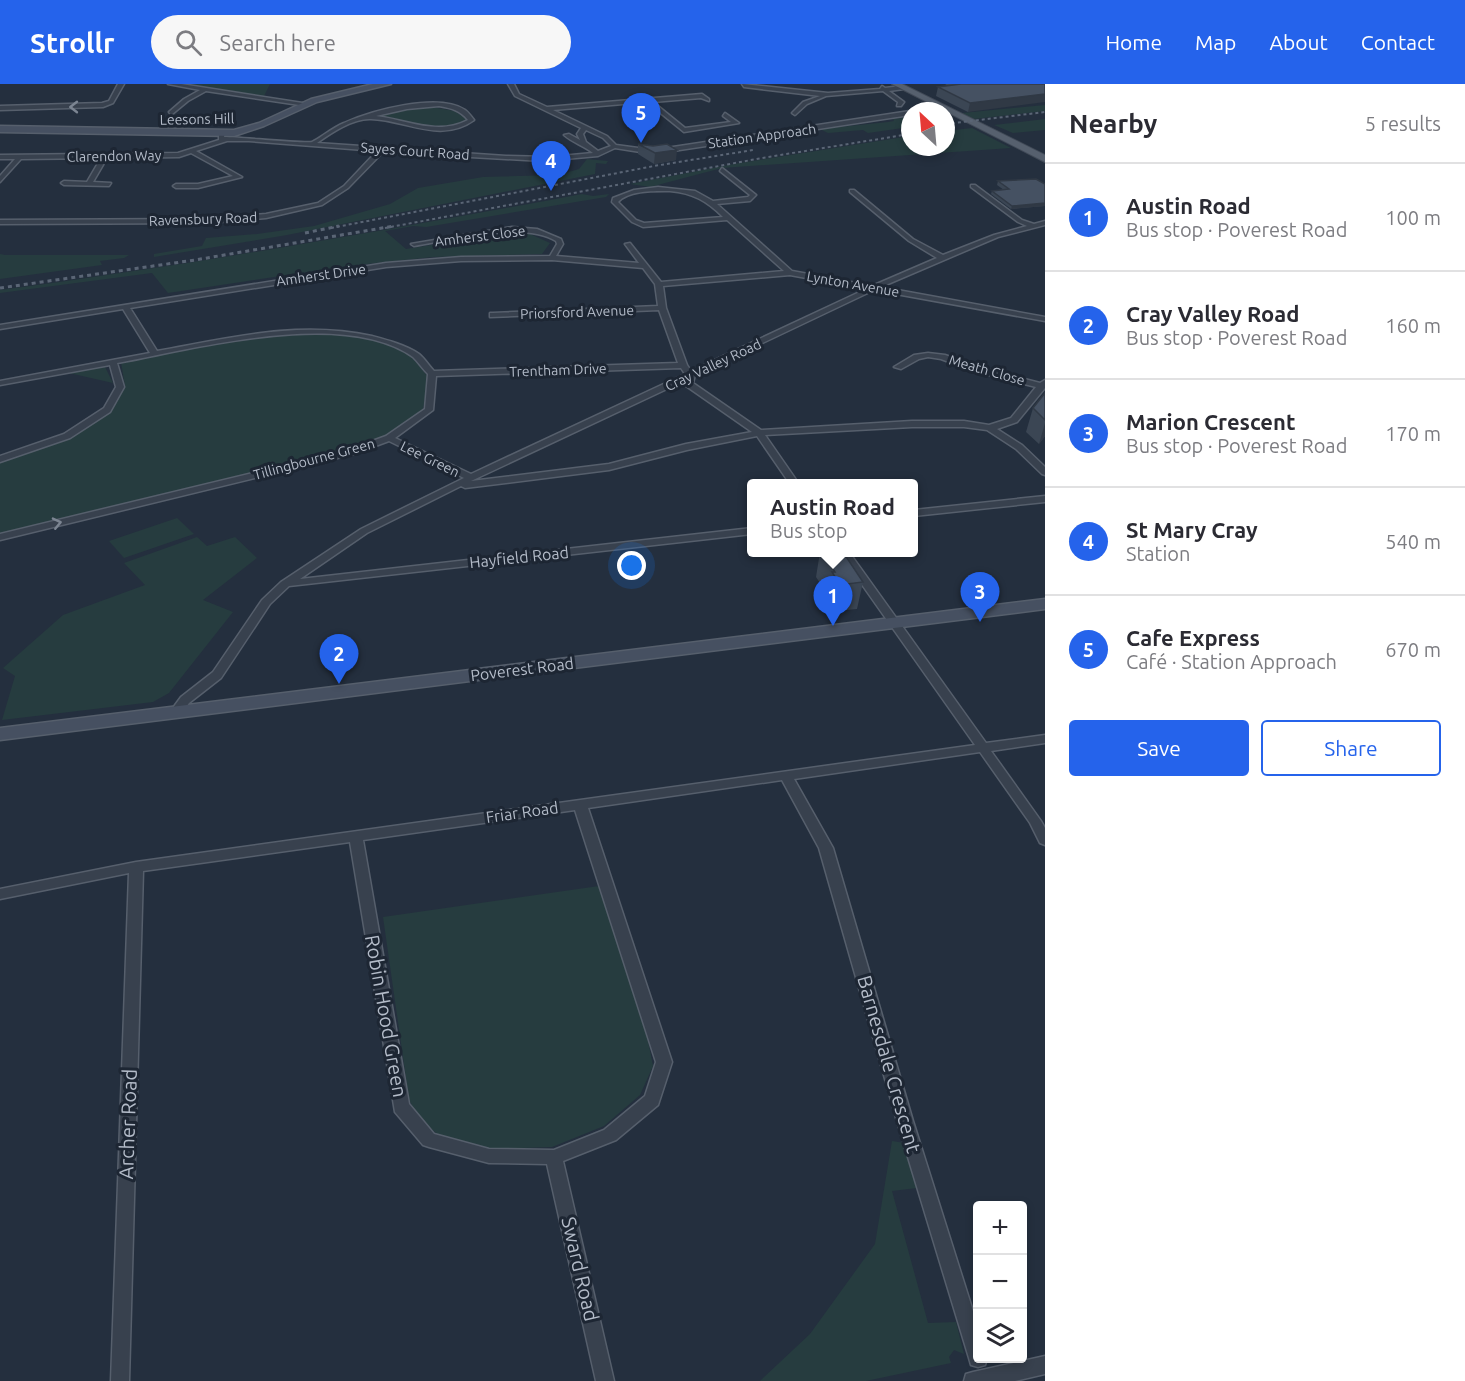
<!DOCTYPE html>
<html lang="en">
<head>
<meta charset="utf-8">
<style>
	:root { --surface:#fff; --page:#f7f7f7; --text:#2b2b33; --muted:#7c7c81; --line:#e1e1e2; --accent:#2563eb }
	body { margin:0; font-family:Ubuntu,sans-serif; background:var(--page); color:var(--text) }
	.controls { position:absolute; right:18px; bottom:18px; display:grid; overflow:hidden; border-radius:6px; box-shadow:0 3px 9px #0003 }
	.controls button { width:54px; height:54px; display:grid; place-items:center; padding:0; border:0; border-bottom:2px solid var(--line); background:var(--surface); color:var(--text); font:30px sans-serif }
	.compass { position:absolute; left:901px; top:18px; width:54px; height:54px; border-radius:50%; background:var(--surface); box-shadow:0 3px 9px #0003; rotate:334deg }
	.you { position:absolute; left:632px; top:482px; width:21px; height:21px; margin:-15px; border:4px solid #fff; border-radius:50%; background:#1a73e8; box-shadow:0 0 0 9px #1a73e833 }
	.badge { display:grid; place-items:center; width:39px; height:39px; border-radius:50%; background:var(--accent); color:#fff; font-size:20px; font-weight:700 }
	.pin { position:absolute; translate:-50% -50px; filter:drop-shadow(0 2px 3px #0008) }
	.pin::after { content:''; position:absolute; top:32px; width:21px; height:18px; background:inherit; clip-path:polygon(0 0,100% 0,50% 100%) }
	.popup { position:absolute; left:747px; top:395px; width:171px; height:78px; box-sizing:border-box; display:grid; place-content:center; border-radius:6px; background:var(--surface); filter:drop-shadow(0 2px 4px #0005); font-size:20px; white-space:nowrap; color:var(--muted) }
	.popup b { font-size:22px; color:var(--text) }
	.popup::after { content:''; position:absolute; left:50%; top:100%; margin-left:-12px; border:12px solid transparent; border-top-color:var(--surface) }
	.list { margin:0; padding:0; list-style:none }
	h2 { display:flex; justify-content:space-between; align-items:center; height:78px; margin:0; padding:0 24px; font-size:26px }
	h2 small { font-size:20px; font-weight:400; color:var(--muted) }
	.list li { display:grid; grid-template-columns:39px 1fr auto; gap:18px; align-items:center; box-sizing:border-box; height:108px; padding:0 24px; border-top:2px solid var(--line) }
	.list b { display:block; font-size:22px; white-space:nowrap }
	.list p { margin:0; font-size:20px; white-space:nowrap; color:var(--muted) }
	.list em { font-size:20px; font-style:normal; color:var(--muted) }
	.actions { display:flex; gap:12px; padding:18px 24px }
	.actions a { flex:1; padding:14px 0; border:2px solid var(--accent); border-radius:6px; text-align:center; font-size:21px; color:var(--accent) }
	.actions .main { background:var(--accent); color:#fff }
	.icon { flex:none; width:33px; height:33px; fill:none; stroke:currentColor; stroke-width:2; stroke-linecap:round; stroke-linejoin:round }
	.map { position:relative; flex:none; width:1045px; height:1297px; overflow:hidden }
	header { display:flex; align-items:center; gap:36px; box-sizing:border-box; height:84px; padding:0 30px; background:var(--accent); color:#fff }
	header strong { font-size:28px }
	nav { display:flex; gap:33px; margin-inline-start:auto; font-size:21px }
	.search { width:420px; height:54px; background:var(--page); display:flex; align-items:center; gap:15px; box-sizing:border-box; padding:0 21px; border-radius:33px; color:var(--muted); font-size:22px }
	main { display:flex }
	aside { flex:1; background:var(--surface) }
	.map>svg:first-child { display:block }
	.green { fill:#263c3f }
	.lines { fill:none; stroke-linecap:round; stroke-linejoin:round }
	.street-casing { stroke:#565f6c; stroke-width:3 }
	.secondary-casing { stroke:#565f6c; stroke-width:3 }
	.primary-casing { stroke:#414a57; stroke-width:2 }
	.street { fill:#38414e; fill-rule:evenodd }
	.secondary { fill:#465061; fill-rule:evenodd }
	.primary { fill:#56606e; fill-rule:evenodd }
	.rail-far1 { stroke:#5a6575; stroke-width:2; stroke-dasharray:3 3; stroke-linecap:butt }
	.rail { stroke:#5a6575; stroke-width:3; stroke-dasharray:4 4; stroke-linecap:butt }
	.wall { fill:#3b4654 }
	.shaded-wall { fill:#303945 }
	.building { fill:#455162; stroke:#303945; stroke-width:1.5 }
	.oneway { stroke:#7c8592 }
	.labels { text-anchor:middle; stroke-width:6; stroke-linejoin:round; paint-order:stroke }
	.far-street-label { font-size:14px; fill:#b4bcc9; stroke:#1d2633 }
	.street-label { font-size:16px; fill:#b4bcc9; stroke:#1d2633 }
	.near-street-label { font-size:20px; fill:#b4bcc9; stroke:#1d2633 }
</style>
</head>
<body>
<header>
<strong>Strollr</strong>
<div class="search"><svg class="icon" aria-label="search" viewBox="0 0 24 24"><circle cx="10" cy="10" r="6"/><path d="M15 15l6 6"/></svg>Search here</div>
<nav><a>Home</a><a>Map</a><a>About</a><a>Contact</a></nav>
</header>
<main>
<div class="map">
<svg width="1045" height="1297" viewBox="0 0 1045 1297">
	<rect width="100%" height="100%" fill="#242f3e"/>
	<g class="green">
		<polygon points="182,0 270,0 264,12"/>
		<polygon points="1045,21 1045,27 974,35 962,29"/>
		<path d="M431 23 455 27 466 35C453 51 392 39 376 31L392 25Z"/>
		<polygon points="910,33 910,43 868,49 863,46 828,49 820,45 888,38 894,37 893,35"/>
		<polygon points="1045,35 1045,46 1013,49 994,41"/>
		<polygon points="972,44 1011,64 722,84 650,103 630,100 734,80 910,52 910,63 946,63 946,47"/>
		<polygon points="587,75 608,77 606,80 596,79 595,90 287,151 154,173 154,170 202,162 206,154 257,150 314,142 390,120 418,104 483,93 558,91 579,85"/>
		<path d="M582 110 593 112 609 110 606 113 426 143 413 142 385 147 406 165 494 151 530 150 550 159 542 170 433 173 348 182 168 209 152 189 0 209V206C197 180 389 146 582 110Z"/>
		<polygon points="0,170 5,171 129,171 124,174 100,177 102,181 0,195"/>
		<path d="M323 249C352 252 386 255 410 272 417 278 423 287 429 294L423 325 397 346 357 364 0 450V376L74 352 109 328 125 302 121 278 266 251Z"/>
		<polygon points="105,283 113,299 69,289"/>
		<polygon points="177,434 194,450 124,474 109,457"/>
		<polygon points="197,453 207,462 235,453 257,474 203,516 233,528 169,609 153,618 2,636 15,592 3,584 63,531 145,501 124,479"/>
		<polygon points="599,802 644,936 653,982 640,1011 604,1042 552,1063 491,1065 441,1053 417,1033 409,1015 383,833"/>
		<polygon points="892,1057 905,1059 917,1104 892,1107 928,1239 956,1238 964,1270 954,1266 949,1273 951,1279 866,1297 760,1297 810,1250 875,1160"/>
	</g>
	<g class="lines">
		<g class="street-casing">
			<g id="street">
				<polygon points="118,0 124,0 113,19 103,23 0,26 0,22 102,19 109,17"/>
				<polygon points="168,0 181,0 309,20 306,22 206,7 188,17 171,31 169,28 184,15 200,6"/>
				<path d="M508 0H514L519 10 547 23 702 10 709 15V17L701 14 653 18 685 44 731 38 723 32 725 29 739 39 684 48 647 18 553 26 607 52 616 61 653 66 910 27V31L653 70 615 64 598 72 543 77 383 68 348 104 322 121 266 134 210 139 0 140V136L210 135 266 130 318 119 344 102 377 67 249 57H227L196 67 242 93 198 104H176L173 102 176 100H198L233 92 191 69 179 73 107 74 93 98 111 99 109 102 64 101 61 99 64 97 87 98 101 74 21 75 0 98V92L15 75H0V71L178 69 219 56V49L222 47 225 49 224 53C238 53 306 60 312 58 322 53 332 44 344 39 371 27 438 8 465 26 468 28 471 32 474 36 441 60 406 36 371 35 353 34 331 49 317 59L506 72 550 73 593 69C583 61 573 59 564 51L569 50 580 56 577 50 581 44 515 12ZM439 22C451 24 460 26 468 36 437 52 408 36 376 32L407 25ZM586 46 603 54 611 62 598 67 586 58 583 50Z"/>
				<polygon points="742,0 828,9 880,5 882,2 885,4 902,2 904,5 889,7 904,18 901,22 897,22 898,18 883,7 826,12 807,20 795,31 792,29 803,18 820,12 744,3"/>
				<polygon points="937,20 939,23 912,27 913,26"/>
				<path d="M722 84 756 111 750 117 717 120 792 187 872 202 937 174 909 157 850 108V106H854L913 155 943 171 994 151 1027 142 1018 138 971 103V101H975L1022 136 1034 140 1045 137V141L998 153 881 203 1045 233V237L874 206 695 291 693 299 761 346 912 337H964L989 341 1011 334 1036 303 973 287 941 275 928 273 919 275 901 285 894 283 914 271 928 269 945 271 979 283 1040 299 1045 296V304L1017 338 997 345 1022 361 1045 383V391L1042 390 1016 365 987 346 964 343H912L765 351 799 400H790L757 352 687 366 609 386 465 404 461 402 367 449 300 495 752 444V450L289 502 270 520 221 594 189 619 180 631 176 632 170 628 181 613 213 588 262 516 281 498 361 445 464 394 389 357 354 370 0 456V450L348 366 386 352 425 325 428 290C423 285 418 278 413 273 343 224 195 265 117 279L124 303 110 328 70 354 0 378V372L64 350 104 324 116 303 110 281 0 301V297L150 269 123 225 0 245V241L386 179 461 173 550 172 557 160 556 157C524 137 451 156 414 162L411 160 512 143 537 145 561 155 563 160 556 172 639 179 625 160 630 159 661 198 784 187 727 136 643 143 632 138 612 118 613 114 634 106 658 103 695 107 713 117 748 113 750 111 720 87ZM670 107C693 109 707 117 723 133L644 139 636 136 618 118C629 106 654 107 670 107ZM552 176 643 184 655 200 658 222 493 229H490V233L659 226 678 279 434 287C429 282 425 275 419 270 406 261 387 256 372 252 298 236 230 254 157 267L130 224 386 183 461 177ZM790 191 866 205 691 287 687 281 666 224 663 202ZM681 284 685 290 471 390 395 354 433 326 436 292ZM686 296V302L752 348 686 360 609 380 471 397Z"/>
				<polygon points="1045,412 1045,418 914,432 914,426"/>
				<path d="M839 468H849L986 659 1045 651V659L991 667 1041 737 1045 744V761L1040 759 1030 739 980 668 794 695 833 764 913 1037 978 1243V1274H987L985 1281 978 1283 971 1281 969 1274 897 1037 819 764 782 696 588 724 672 978 658 1021 616 1056 563 1077 614 1297H596L547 1080 489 1079 429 1063 423 1061 395 1028 350 758 143 787 129 1297H111L129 789 0 815V805L136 778 975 661ZM575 726 656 978 645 1012 604 1046 554 1066 489 1065 434 1050 409 1020 363 756Z"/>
				<polygon points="1045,1272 1045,1290 1015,1297 964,1297 966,1290 973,1288"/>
			</g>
		</g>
		<g class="secondary-casing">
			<g id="secondary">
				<polygon points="373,0 391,0 317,18 264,42 234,52 0,48 0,42 234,46 259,39 311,15"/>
				<polygon points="1045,515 1045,525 0,656 0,644"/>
			</g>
		</g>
		<g class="primary-casing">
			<polygon id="primary" points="892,0 902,0 1045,71 1045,78"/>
		</g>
		<use href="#street" class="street"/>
		<use href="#secondary" class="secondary"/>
		<use href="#primary" class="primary"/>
		<g class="rail-far1">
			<polyline points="946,40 1045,28"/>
			<polyline points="331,144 654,82 753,66"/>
			<polyline points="385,144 762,74 910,50"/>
		</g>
		<g class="rail">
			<polyline points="305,149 339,142"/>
			<polyline points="0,204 195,176 394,142"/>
		</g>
	</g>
	<g class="wall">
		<polygon points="945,0 1045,0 968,28 936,12 938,3 948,2"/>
		<polygon points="638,60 676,76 654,80 638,70"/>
		<polygon points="998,97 1045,100 1045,122 1011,125 991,110 992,107 1004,106 997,101"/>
		<polygon points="1045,309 1045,352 1039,360 1026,348 1033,324"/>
		<polygon points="820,468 843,468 863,498 857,525 835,527 827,515 828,511 816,493"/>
	</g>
	<g class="shaded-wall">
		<polygon points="1045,10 1045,18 968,28 970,19"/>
		<polygon points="677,66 676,76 654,80 655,69"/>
		<polygon points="1045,119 1045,122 1011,125 1012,122"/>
		<polygon points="1045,339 1045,352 1039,360"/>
	</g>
	<g class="building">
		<polygon points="961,0 1045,0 1045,10 970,19 938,3"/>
		<polygon points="638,60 653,62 667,60 677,66 655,69"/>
		<polygon points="1036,95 1045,100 1045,119 1012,122 992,107 1009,105 998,97"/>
		<polygon points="1045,309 1045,336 1033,324"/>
		<polygon points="822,468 843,468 863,498 840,501 832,488 835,488"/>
	</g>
	<defs><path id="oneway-chevron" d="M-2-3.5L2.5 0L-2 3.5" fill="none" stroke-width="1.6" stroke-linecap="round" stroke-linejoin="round" transform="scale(1.5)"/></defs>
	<g class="oneway">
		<use href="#oneway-chevron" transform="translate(74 23) rotate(180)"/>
		<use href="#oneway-chevron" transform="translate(57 439) rotate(-13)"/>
	</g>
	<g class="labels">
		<g class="far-street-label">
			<text transform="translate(197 35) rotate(-1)" y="5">Leesons Hill</text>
			<text transform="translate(762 52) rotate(-8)" y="5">Station Approach</text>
			<text transform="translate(415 67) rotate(4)" y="5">Sayes Court Road</text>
			<text transform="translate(114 72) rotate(-1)" y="5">Clarendon Way</text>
			<text transform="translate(203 135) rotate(-2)" y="5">Ravensbury Road</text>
			<text transform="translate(480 152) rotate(-7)" y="5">Amherst Close</text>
			<text transform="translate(321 191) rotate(-8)" y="5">Amherst Drive</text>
			<text transform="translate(853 200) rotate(10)" y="5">Lynton Avenue</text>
			<text transform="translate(577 228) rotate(-2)" y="5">Priorsford Avenue</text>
			<text transform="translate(713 281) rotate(-25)" y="5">Cray Valley Road</text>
			<text transform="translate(558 286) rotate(-2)" y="5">Trentham Drive</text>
			<text transform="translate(987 286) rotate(16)" y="5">Meath Close</text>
			<text transform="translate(314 375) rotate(-15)" y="5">Tillingbourne Green</text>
			<text transform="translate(430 375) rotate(26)" y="5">Lee Green</text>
		</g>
		<g class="street-label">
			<text transform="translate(519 473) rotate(-6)" y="6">Hayfield Road</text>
			<text transform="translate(522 585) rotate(-7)" y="6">Poverest Road</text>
			<text transform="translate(522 728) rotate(-8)" y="6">Friar Road</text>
		</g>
		<g class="near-street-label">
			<text transform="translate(386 932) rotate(80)" y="7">Robin Hood Green</text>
			<text transform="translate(889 980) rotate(74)" y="7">Barnesdale Crescent</text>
			<text transform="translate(128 1040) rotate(-88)" y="7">Archer Road</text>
			<text transform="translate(580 1185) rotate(77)" y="7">Sward Road</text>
		</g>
	</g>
</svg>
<div class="controls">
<button>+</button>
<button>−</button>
<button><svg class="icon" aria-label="layers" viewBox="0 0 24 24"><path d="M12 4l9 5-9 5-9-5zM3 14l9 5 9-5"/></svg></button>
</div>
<svg class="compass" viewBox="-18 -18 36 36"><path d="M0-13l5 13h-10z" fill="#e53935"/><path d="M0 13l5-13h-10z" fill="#7c7c81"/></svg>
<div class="you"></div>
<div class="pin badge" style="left:833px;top:542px">1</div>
<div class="popup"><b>Austin Road</b>Bus stop</div>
<div class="pin badge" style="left:339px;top:600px">2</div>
<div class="pin badge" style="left:980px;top:538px">3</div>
<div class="pin badge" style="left:551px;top:107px">4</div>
<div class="pin badge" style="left:641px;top:59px">5</div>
</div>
<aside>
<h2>Nearby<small>5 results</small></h2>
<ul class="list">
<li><span class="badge">1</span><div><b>Austin Road</b><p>Bus stop · Poverest Road</p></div><em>100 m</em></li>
<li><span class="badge">2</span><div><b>Cray Valley Road</b><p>Bus stop · Poverest Road</p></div><em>160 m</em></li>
<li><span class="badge">3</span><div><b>Marion Crescent</b><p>Bus stop · Poverest Road</p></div><em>170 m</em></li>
<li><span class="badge">4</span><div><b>St Mary Cray</b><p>Station</p></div><em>540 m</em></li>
<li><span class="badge">5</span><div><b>Cafe Express</b><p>Café · Station Approach</p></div><em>670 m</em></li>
</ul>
<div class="actions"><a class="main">Save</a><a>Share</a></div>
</aside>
</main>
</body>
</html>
